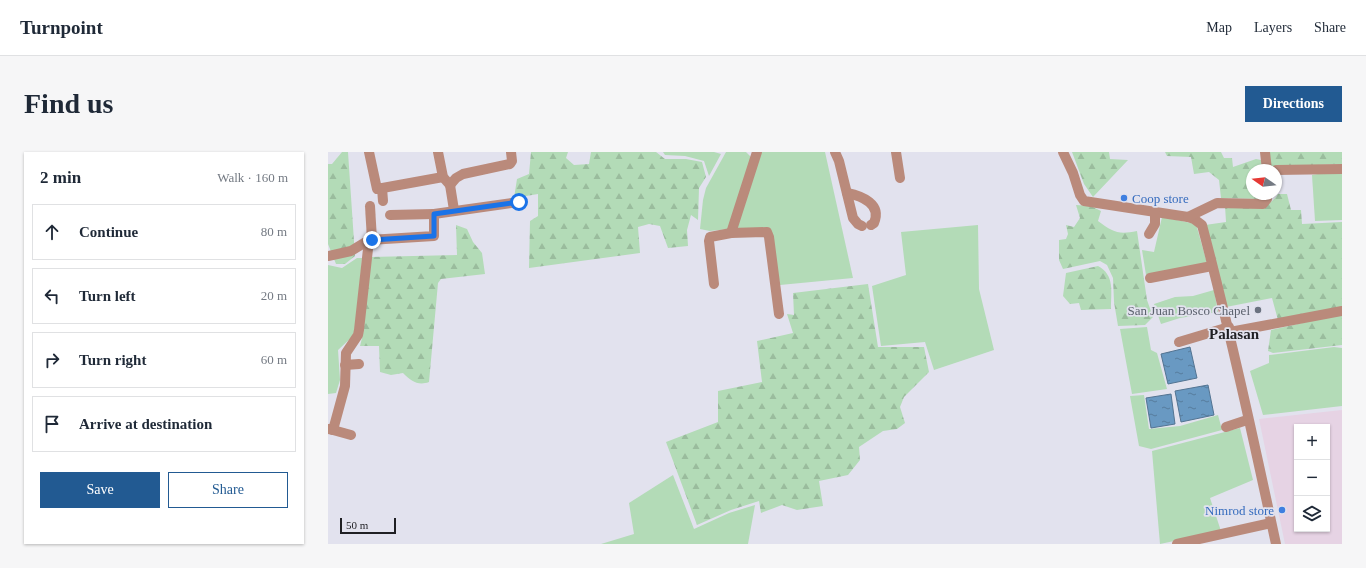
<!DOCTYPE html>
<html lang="en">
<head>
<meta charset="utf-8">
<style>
	:root { --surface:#fff; --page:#f6f6f7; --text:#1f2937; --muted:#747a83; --line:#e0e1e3; --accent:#225a92 }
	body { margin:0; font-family:Georgia,serif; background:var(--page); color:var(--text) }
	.controls { position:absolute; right:12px; bottom:12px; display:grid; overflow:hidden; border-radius:0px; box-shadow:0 1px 3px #0004 }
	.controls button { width:36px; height:36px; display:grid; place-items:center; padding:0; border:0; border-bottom:1px solid var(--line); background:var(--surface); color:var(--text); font:20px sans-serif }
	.compass { position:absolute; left:918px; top:12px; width:36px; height:36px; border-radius:50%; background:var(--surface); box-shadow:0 1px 3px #0004; rotate:284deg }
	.scale { position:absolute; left:12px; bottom:10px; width:56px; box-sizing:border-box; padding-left:4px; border:2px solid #1f1f23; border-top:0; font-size:11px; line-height:14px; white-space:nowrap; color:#1f1f23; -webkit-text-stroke:3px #e2e2ee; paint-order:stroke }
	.stop { position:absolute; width:12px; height:12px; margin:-9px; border:3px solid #1a73e8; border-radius:50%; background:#fff }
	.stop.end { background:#1a73e8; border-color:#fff; box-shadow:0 1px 4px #0008 }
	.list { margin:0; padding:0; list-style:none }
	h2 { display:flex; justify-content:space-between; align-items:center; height:52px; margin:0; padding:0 16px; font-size:17px }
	h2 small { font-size:13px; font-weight:400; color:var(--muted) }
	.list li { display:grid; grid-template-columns:26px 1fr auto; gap:12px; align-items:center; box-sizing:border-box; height:56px; margin:0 8px 8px; padding:0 8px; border:1px solid var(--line); border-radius:0px }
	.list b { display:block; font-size:15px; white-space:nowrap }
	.list em { font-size:13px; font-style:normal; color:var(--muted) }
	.actions { display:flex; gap:8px; padding:12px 16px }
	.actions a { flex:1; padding:9px 0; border:1px solid var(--accent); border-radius:0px; text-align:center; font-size:14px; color:var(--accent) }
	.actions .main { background:var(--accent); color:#fff }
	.icon { flex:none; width:22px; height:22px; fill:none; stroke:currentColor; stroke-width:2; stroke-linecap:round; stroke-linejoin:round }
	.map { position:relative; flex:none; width:1014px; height:392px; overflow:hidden; border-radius:0px }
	header { display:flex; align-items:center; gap:24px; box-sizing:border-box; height:56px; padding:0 20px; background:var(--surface); border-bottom:1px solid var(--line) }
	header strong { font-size:19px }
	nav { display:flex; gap:22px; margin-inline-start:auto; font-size:14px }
	.intro { display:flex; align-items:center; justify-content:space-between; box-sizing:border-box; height:96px; padding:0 24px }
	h1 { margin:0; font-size:28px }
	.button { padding:10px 18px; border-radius:0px; background:var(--accent); color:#fff; font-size:14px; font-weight:700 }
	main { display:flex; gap:24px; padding:0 24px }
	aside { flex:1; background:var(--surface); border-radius:0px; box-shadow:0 1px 3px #0004 }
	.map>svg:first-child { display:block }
	.industrial { fill:#e6d3e4; fill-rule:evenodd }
	.green { fill:#b3dbb7 }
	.forest { fill:url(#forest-firs) }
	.water { fill:url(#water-ripples); stroke:#537492 }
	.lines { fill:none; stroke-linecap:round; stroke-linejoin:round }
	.minor { stroke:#ba8a7b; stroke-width:10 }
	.route { stroke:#1a73e8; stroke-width:5 }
	.shop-dot { fill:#3f7fe0; stroke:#e2e2ee; stroke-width:1.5 }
	.worship-dot { fill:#6b7280; stroke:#e2e2ee; stroke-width:1.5 }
	.labels { text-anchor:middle; stroke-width:3.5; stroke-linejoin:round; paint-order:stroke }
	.shop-label { font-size:13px; fill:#366cbe; stroke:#e2e2ee; text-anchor:start }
	.worship-label { font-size:13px; fill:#5b616d; stroke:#e2e2ee; text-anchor:end }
	.quarter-label { font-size:15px; font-weight:bold; fill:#1f1f23; stroke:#e2e2ee }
</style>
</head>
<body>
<header>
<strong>Turnpoint</strong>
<nav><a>Map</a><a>Layers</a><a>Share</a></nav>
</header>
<div class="intro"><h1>Find us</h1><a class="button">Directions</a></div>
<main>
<aside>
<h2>2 min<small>Walk · 160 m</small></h2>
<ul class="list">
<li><svg class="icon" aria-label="ahead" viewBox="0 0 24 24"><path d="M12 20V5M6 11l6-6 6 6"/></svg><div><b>Continue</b></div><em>80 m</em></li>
<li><svg class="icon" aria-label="left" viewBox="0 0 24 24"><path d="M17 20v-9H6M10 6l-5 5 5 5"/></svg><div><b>Turn left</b></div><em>20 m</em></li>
<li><svg class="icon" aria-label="right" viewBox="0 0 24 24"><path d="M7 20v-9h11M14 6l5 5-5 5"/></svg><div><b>Turn right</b></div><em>60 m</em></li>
<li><svg class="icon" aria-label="arrive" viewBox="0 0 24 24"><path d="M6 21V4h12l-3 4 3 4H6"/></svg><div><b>Arrive at destination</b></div></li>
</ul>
<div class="actions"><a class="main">Save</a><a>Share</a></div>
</aside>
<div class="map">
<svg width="1014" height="392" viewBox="0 0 1014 392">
	<defs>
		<pattern id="forest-firs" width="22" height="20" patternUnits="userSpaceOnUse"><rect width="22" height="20" fill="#b3dbb7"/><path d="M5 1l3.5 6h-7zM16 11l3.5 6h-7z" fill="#9abc9d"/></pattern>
		<pattern id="water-ripples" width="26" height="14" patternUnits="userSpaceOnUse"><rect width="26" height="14" fill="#6999c2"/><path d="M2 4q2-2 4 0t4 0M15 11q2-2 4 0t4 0" fill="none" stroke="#567c9d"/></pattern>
	</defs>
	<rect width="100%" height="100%" fill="#e2e2ee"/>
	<path class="industrial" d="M1014 258V392H957L931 267ZM969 275H999V377H969Z"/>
	<g class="green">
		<polygon points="335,0 386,0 393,2 381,24 376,9 357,4 337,3"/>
		<polygon points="398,0 418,0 423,5 401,77 382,79 372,77 375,48 378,36"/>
		<polygon points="433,0 497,0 525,126 452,133 443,80 408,78"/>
		<polygon points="996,21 1014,21 1014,68 987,69 984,23"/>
		<polygon points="834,65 868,72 879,111 818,123 814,98 826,100"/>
		<polygon points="650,73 651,137 666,198 606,218 597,190 553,194 544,134 578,123 573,80"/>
		<polygon points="29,106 34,106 29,168 25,184 10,198 12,228 8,241 0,242 0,113 14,116"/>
		<polygon points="886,138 890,160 852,166 833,172 826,152 847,145 865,144"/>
		<polygon points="819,175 823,198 829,201 839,237 804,242 792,177"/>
		<polygon points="1006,195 1014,196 1014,254 935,263 922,219 941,211 941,203"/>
		<polygon points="816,243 821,277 852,274 890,263 894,278 823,297 811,294 802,244"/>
		<polygon points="912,276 925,328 882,346 893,379 832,392 824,299"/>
		<polygon points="345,323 366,377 401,361 427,353 420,392 273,392 306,382 301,351"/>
	</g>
	<g class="forest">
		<polygon points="14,0 20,0 27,104 17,112 8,112 0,92 0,12 4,12"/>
		<polygon points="203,0 240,0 238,6 246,13 261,12 263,0 328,0 337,7 358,7 374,10 378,25 371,36 370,68 363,63 359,78 360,94 340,96 332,74 321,72 310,75 312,101 201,116 202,69 210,64 210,42 186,46 189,27 201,22"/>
		<polygon points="744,0 781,0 782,7 800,8 765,45 756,32"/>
		<polygon points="837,0 893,0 896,6 904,6 905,15 928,7 933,8 936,18 924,18 924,42 935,42 931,47 893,46 891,28 881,20 866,22 863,5 839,4"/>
		<polygon points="941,0 1014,0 1014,12 942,15"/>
		<path d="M950 42H959L963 58H973L974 72 1014 70V156L950 168 944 146 898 155 877 73 898 70 897 54C915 54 940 60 950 42Z"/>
		<path d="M748 53 763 54 773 59 770 69C785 80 790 83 809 79L819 148 825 165 817 173 790 174 786 150 785 126 779 113 772 109 735 117 731 108V88L738 87 740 82 738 73 746 75 752 66Z"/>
		<path d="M128 73 139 77 145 90 154 101 157 122 113 127 110 131 101 230C90 234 83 229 75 221L63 223 52 220 51 194H32L35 182 42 105 129 103Z"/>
		<path d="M770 114C787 123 783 140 783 157L753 158 751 151 742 152 735 144 738 121Z"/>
		<polygon points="540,132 550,195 596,195 601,220 576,245 572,255 577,271 569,277 555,279 531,295 532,308 520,323 491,329 495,354 469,358 454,353 433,361 431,349 403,358 369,373 338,290 390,270 390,239 434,230 429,189 465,181 459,162 466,163 465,141"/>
		<polygon points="1014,162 1014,193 945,201 940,199 943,178"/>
	</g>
	<g class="water">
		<polygon points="862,195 869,226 840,232 833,202"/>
		<polygon points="880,233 886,263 853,270 847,239"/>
		<polygon points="843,242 847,272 823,276 818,246"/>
	</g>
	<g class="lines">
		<g class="minor">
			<polyline points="41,0 49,37 115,25"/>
			<polyline points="110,0 115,25 122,33 126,58"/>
			<polyline points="507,0 511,9 525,66 530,72 534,74"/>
			<polyline points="568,0 572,26"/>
			<path d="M735 0 745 21 752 43 756 49 860 65 866 67 874 73C902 179 925 285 948 392"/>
			<polyline points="937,0 939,18"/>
			<polyline points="948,18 1014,17"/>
			<polyline points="122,33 128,26 135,22 182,12 184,9 183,0"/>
			<polyline points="54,36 55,49"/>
			<path d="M519 41C534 44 554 52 546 71L543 73"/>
			<polyline points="42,54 44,88"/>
			<polyline points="62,63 106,62"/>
			<polyline points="860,65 889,51 935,52 939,47 939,42"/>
			<polyline points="403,81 429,0"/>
			<polyline points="821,82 827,72 827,60"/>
			<polyline points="0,104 23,99 41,88 106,84 106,62 191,50"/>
			<polyline points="822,126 884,114"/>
			<polyline points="386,132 381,89 382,85 403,81 439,80 441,85 451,162"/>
			<polyline points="902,180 1014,159"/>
			<polyline points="851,190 901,175"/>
			<polyline points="17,213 31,212"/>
			<polyline points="898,275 919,268"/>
			<polyline points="0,277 5,278 17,234 18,201 30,183 31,178 41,88"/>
			<polyline points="5,278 23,283"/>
			<polyline points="849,392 943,371"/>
		</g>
	</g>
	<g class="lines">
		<polyline class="route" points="44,88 106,84 106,62 191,50"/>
	</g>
	<g class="shop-dot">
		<circle cx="796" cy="46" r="4"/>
		<circle cx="954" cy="358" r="4"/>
	</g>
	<circle class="worship-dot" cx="930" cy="158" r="4"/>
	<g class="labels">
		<g class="shop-label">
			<text x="804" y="51">Coop store</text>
			<text x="946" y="363" text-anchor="end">Nimrod store</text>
		</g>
		<g class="worship-label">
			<text x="922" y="163">San Juan Bosco Chapel</text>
		</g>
		<g class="quarter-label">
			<text x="906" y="187">Palasan</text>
		</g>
	</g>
</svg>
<div class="controls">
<button>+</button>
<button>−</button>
<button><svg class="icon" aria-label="layers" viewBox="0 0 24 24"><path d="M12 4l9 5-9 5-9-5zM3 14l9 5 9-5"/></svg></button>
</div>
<svg class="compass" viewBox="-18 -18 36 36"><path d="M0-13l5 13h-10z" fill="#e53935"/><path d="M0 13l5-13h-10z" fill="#747a83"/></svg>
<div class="scale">50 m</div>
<div class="stop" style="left:191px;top:50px"></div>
<div class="stop end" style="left:44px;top:88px"></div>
</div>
</main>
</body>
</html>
